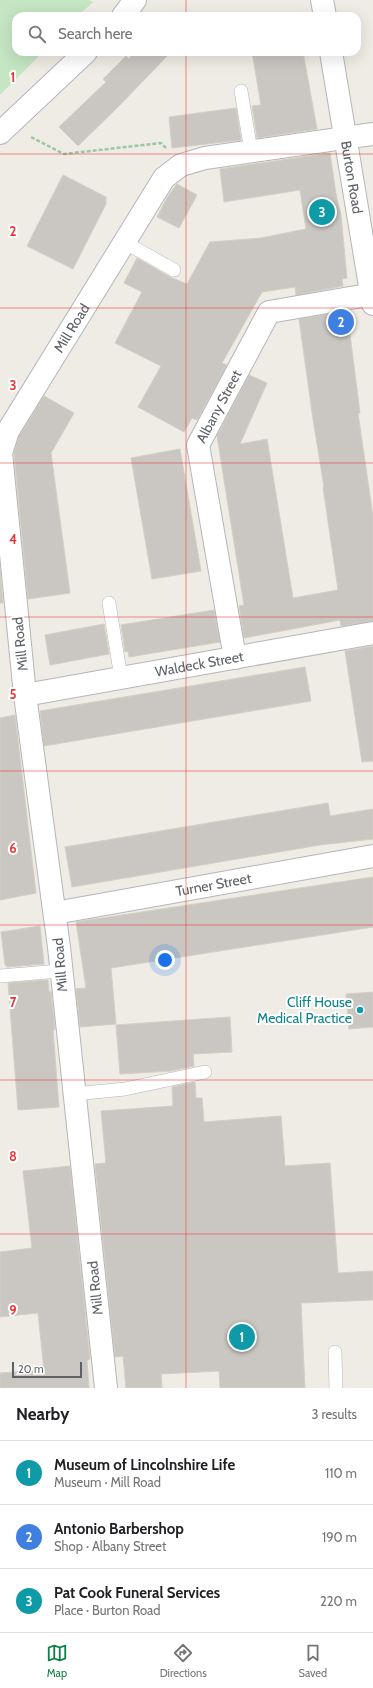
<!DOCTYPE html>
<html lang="en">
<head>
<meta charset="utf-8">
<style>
	:root { --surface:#fff; --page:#f2f2f2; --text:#202124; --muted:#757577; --line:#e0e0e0; --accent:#0b8043 }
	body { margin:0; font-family:Cabin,sans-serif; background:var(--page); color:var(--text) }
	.scale { position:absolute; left:12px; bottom:10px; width:70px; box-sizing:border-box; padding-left:4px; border:2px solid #5d6166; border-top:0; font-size:11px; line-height:14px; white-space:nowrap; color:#5d6166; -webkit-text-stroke:3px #fff; paint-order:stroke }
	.you { position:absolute; left:165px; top:960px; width:14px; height:14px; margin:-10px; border:3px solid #fff; border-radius:50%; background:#1a73e8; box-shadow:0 0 0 6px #1a73e833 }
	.badge { display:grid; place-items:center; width:26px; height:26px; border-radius:50%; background:var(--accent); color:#fff; font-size:13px; font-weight:700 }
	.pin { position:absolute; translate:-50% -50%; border:2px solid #fff; box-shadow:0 1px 4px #0006 }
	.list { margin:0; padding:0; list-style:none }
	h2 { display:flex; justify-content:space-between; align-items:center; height:52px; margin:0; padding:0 16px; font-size:17px }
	h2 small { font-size:13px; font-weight:400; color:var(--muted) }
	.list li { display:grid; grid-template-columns:26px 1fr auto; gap:12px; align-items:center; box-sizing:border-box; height:64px; padding:0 16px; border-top:1px solid var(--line) }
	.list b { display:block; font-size:15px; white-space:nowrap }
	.list p { margin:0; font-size:13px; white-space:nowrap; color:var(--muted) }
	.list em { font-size:13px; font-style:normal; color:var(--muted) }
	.icon { flex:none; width:22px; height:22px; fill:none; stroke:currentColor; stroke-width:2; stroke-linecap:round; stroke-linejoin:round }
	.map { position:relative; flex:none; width:373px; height:1388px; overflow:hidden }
	.search { position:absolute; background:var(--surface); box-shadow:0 4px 16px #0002; left:12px; right:12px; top:12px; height:44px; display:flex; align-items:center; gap:10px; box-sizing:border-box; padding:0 14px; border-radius:12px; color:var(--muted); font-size:15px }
	.sheet { height:244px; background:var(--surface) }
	nav { display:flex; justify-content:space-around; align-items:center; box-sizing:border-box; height:56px; border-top:1px solid var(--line); background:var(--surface); font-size:11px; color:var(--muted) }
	nav a { display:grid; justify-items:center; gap:2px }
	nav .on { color:var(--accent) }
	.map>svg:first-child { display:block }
	.green { fill:#c5e6c2 }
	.building { fill:#cac7c2; stroke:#d4cec3 }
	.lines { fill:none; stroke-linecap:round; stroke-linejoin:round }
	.service-casing { stroke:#b3b6ba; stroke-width:14 }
	.minor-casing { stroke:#b3b6ba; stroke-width:24 }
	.tertiary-casing { stroke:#b3b6ba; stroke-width:24 }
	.secondary-casing { stroke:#b4b8bd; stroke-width:24 }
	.path { stroke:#9bc7a5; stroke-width:2.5; stroke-dasharray:4 2; stroke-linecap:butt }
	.service { stroke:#fff; stroke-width:13 }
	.minor { stroke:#fff; stroke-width:22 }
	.tertiary { stroke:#fff; stroke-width:22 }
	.secondary { stroke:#fff; stroke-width:22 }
	.grid { fill:none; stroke:#e83332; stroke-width:1; stroke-opacity:0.55 }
	.culture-dot { fill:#0f9aa8; stroke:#fff; stroke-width:1.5 }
	.labels { text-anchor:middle; stroke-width:4; stroke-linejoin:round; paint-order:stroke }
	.street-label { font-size:14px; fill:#5d6166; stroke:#fff }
	.culture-label { font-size:14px; fill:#0d838f; stroke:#fff; text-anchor:end }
	.grid-label { font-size:13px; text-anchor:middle; font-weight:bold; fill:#e83332; stroke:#fff; stroke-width:4; stroke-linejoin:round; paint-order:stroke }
</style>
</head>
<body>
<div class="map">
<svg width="373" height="1388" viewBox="0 0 373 1388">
	<rect width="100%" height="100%" fill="#efece5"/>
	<polygon class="green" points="0,0 89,0 93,2 78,16 16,16 16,52 43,52 0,95"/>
	<g class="building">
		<polygon points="134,52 171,52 117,108 78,146 59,127 106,82 103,79 126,56 129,59"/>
		<polygon points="252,52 303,52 317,129 257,138 252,106 261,105"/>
		<polygon points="236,108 241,140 172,148 169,117"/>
		<polygon points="330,153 336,194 341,215 347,278 342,279 343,286 296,295 295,287 262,292 222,363 227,365 197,420 192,418 184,432 138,407 161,366 115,343 142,292 124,283 137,258 170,277 187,284 210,242 261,238 306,229 300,190 224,202 220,169"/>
		<polygon points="63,175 106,197 106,204 73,269 27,246"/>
		<polygon points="177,184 197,195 179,228 157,217 168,196"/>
		<polygon points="347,311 360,413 358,413 373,516 373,621 341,626 340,620 244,638 239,606 244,605 217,436 249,375 267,383 240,444 267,439 293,598 338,590 323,487 324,487 313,419 299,319"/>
		<polygon points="44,396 74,413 51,453 70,593 28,599 14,454 19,436"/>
		<polygon points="180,449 201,571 152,579 131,458"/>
		<polygon points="0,570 3,603 0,603"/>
		<polygon points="214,610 220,642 129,657 128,651 125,652 121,625"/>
		<polygon points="104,624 109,654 50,665 45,635"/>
		<polygon points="373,646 373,761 362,762 345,651"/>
		<polygon points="305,667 311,701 44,746 40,711"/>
		<polygon points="15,715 36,893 0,900 0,718"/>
		<polygon points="328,803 330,816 373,809 373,839 320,845 72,887 65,847"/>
		<polygon points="373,877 373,927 111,968 116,1024 80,1027 76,989 86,988 76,922"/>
		<polygon points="40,926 44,964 7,967 6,965 5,965 1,932"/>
		<polygon points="48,980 49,992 51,991 55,1029 53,1030 59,1107 18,1110 8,983"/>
		<polygon points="373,992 373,1027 349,1029 346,994"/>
		<polygon points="230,1017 232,1052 193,1054 194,1066 171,1071 120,1074 116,1025"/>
		<polygon points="195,1082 196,1098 202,1098 204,1122 281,1116 285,1166 330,1163 338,1273 373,1271 373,1300 301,1303 305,1388 220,1388 219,1371 161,1374 162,1388 126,1388 123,1356 115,1357 95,1164 106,1163 101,1111 173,1106 172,1087"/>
		<polygon points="70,1166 90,1359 87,1360 89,1388 0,1388 0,1373 44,1370 38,1313 0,1317 0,1252 32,1248 23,1171"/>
	</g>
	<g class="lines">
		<g class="service-casing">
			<g id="service">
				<polyline points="241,91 251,151"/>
				<polyline points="124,242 174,270"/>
				<polyline points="109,603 121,678"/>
				<polyline points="0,976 60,971"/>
				<polyline points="74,1094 125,1089 205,1072"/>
				<polyline points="335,1352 336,1388"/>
			</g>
		</g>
		<g class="minor-casing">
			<g id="minor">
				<path id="s1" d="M235 658 198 445 269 312 373 294"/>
				<path id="s2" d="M25 695 373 633"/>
				<path id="s3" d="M55 913 373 856"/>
				<path id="s4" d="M106 1388 59 947 25 695 1 453 8 431 164 178 181 165 205 158 373 134"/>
			</g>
		</g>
		<g class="tertiary-casing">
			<g id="tertiary">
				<polyline points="322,0 325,16"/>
				<path id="s5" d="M331 52 373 304"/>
			</g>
		</g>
		<g class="secondary-casing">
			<g id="secondary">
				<polyline points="123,16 135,0"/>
				<polyline points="0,133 86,52"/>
			</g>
		</g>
		<polyline class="path" points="31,137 64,154 161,143 166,148"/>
		<use href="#service" class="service"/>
		<use href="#minor" class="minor"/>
		<use href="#tertiary" class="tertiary"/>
		<use href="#secondary" class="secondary"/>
	</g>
	<path class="grid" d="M186 0V16M186 52V1388M0 154H373M0 308H373M0 463H373M0 617H373M0 771H373M0 925H373M0 1080H373M0 1234H373"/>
	<circle class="culture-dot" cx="360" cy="1010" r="4"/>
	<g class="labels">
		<g class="street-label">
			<text dy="5" stroke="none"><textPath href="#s5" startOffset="127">Burton Road</textPath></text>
			<text dy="5" stroke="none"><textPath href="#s4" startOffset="1085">Mill Road</textPath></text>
			<text dy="5" stroke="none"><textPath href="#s1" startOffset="260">Albany Street</textPath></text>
			<text transform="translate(20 644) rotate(-96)" y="5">Mill Road</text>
			<text dy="5" stroke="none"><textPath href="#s2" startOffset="177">Waldeck Street</textPath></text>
			<text dy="5" stroke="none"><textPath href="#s3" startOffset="161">Turner Street</textPath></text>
			<text transform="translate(60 965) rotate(-95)" y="5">Mill Road</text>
			<text transform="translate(95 1288) rotate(-96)" y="5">Mill Road</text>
		</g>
		<g class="culture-label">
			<text x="352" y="1007">Cliff House<tspan x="352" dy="16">Medical Practice</tspan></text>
		</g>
	</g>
	<g class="grid-label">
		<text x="13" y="82">1</text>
		<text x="13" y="236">2</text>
		<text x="13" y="390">3</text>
		<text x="13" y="544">4</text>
		<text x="13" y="699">5</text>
		<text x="13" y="853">6</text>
		<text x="13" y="1007">7</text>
		<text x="13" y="1161">8</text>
		<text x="13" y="1315">9</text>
	</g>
</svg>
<div class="scale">20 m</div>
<div class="you"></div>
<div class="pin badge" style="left:242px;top:1337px;background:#0f9aa8">1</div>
<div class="pin badge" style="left:341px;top:322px;background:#3f7fe0">2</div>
<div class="pin badge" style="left:322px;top:212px;background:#0f9aa8">3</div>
<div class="search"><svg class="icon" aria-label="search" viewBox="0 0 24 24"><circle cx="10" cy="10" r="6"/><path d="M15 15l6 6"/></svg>Search here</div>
</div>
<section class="sheet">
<h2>Nearby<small>3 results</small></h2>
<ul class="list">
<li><span class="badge" style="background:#0f9aa8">1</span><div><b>Museum of Lincolnshire Life</b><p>Museum · Mill Road</p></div><em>110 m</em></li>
<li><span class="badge" style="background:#3f7fe0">2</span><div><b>Antonio Barbershop</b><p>Shop · Albany Street</p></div><em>190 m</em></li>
<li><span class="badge" style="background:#0f9aa8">3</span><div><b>Pat Cook Funeral Services</b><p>Place · Burton Road</p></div><em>220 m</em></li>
</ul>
</section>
<nav>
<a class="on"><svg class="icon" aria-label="map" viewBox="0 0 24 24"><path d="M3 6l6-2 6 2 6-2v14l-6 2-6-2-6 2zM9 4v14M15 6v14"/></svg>Map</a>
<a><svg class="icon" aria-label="directions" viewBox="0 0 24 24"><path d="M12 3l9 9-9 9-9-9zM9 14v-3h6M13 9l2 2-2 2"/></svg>Directions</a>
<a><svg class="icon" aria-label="saved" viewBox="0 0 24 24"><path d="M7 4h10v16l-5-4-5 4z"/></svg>Saved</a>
</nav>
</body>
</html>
